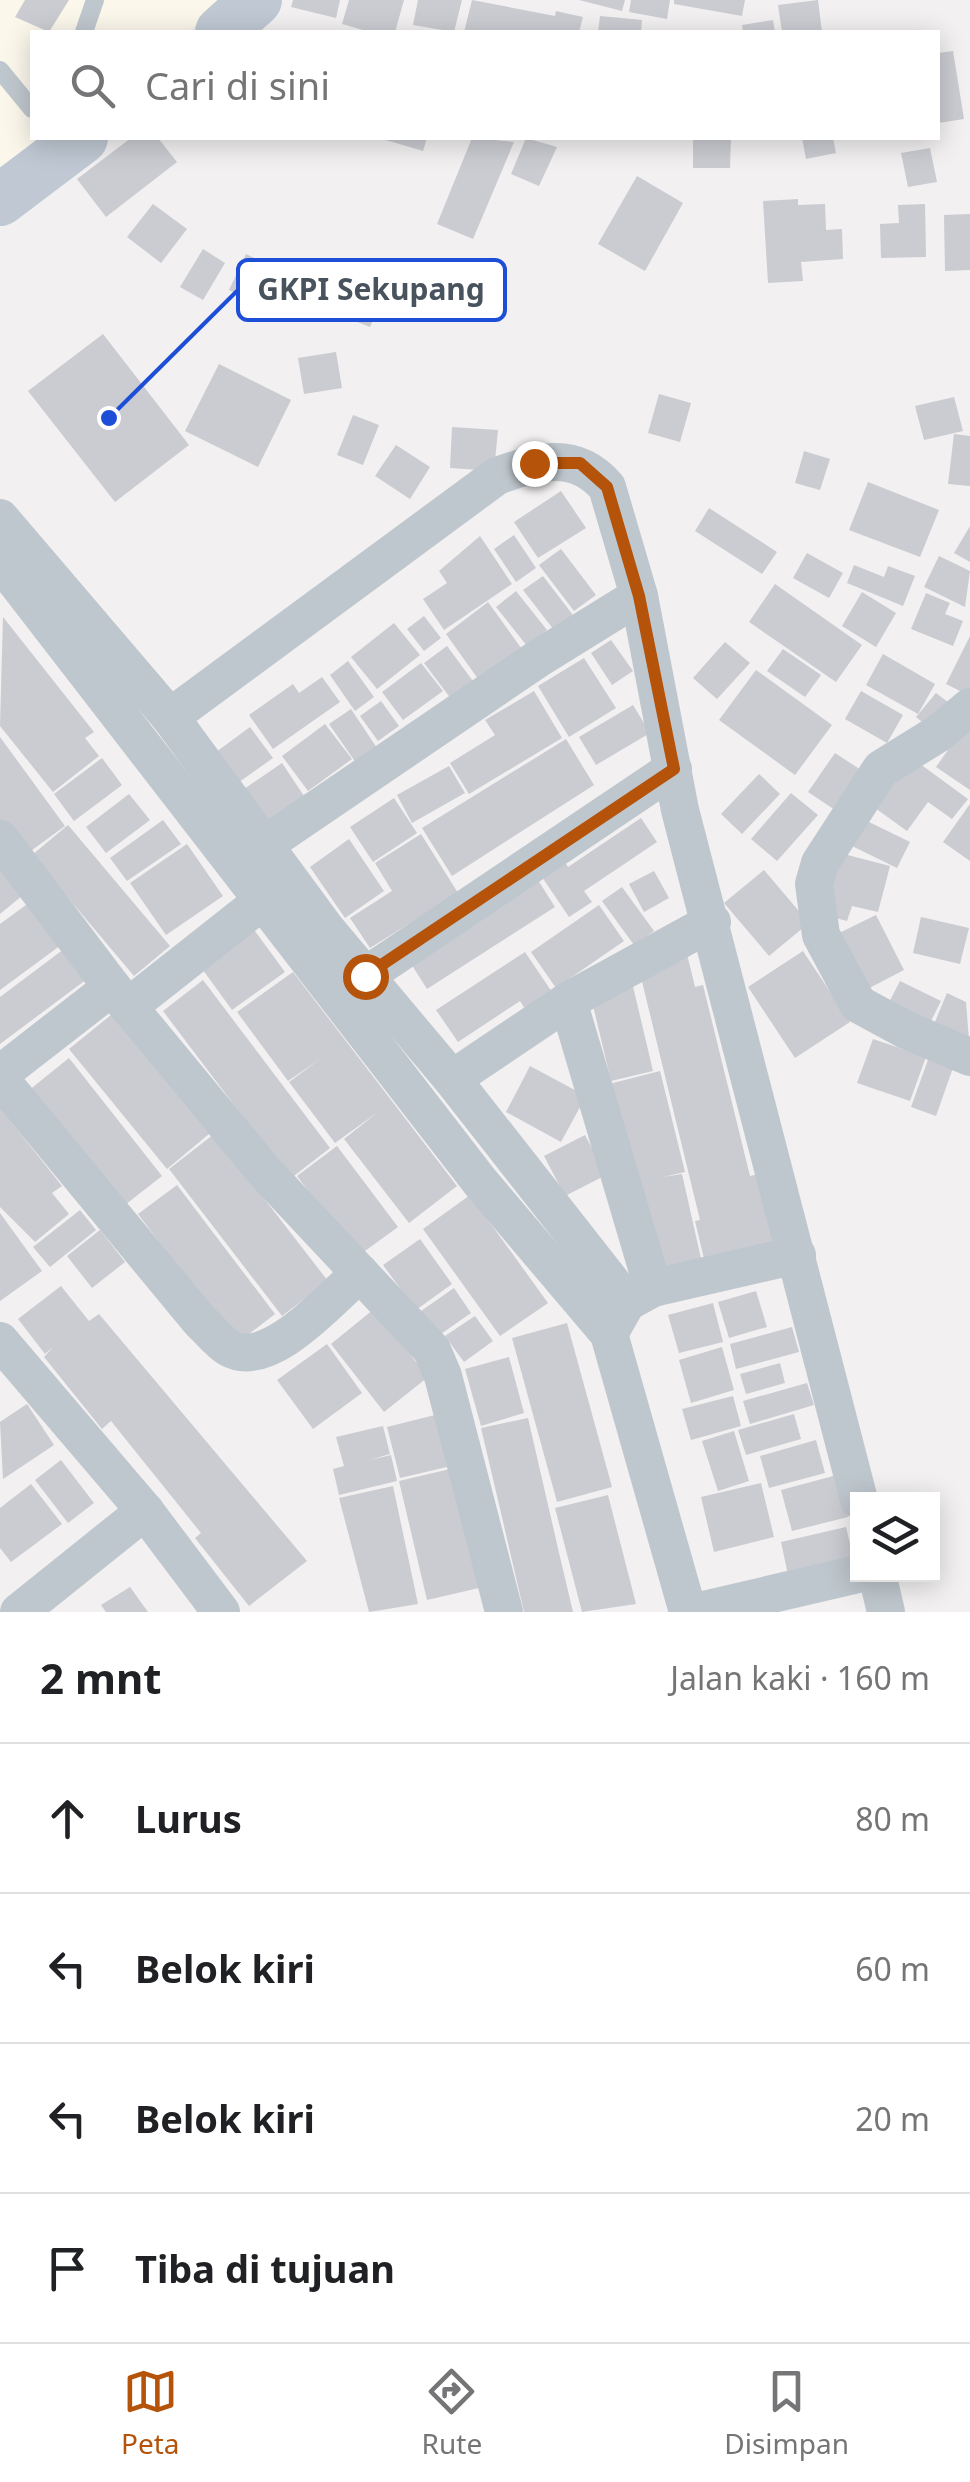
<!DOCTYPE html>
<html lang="id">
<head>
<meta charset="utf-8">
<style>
	:root { --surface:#fff; --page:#f6f6f6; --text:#202124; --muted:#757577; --line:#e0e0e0; --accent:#b45309 }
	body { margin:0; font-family:"Noto Sans",sans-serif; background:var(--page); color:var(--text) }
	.controls { position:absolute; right:30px; bottom:30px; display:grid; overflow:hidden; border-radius:0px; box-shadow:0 5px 25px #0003 }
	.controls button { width:90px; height:90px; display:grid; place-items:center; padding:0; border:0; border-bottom:2px solid var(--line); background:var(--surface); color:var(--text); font:50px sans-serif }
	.stop { position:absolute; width:30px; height:30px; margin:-22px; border:8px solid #b45309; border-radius:50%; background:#fff }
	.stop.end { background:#b45309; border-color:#fff; box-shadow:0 2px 10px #0008 }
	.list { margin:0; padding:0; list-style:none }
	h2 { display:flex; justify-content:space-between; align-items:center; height:130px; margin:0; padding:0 40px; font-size:42px }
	h2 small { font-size:32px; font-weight:400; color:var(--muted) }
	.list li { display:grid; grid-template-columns:65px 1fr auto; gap:30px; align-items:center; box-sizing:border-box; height:150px; padding:0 40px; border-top:2px solid var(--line) }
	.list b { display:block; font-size:38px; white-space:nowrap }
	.list em { font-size:32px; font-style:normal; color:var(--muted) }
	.icon { flex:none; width:55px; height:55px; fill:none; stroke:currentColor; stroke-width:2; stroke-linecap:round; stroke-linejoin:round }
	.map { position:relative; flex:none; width:970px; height:1612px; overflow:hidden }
	.search { position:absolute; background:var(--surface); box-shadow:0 5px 25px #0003; left:30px; right:30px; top:30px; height:110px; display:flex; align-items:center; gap:25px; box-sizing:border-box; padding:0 35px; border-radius:0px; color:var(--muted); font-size:38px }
	.sheet { height:730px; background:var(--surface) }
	nav { display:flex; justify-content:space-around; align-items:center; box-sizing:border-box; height:140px; border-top:2px solid var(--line); background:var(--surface); font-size:28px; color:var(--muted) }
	nav a { display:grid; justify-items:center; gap:5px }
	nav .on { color:var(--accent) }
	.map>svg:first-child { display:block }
	.commercial { fill:#fcf7eb }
	.building { fill:#caccd2 }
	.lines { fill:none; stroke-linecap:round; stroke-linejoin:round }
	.lane { stroke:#bfc7ce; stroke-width:18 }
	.street { stroke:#bfc7ce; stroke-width:38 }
	.secondary { stroke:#bfc8d3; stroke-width:52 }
	.route { stroke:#b45309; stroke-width:12 }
	.leader { fill:none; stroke:#1d4ed8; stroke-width:4 }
	.callout-dot { fill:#1d4ed8; stroke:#fff; stroke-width:4 }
	.callout { fill:#fff; stroke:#1d4ed8; stroke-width:4 }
	.callout-label { font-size:30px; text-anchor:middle; font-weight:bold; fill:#49535d }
</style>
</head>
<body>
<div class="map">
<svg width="970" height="1612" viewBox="0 0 970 1612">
	<rect width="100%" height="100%" fill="#f2f0f0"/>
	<polygon class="commercial" points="0,0 221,0 213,14 187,32 32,32 32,138 41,138 0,167"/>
	<g class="building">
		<polygon points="25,0 69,0 49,32 15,17"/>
		<polygon points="293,0 340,0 336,18 291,7"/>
		<polygon points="349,0 404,0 395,32 370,32 342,24"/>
		<polygon points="418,0 462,0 454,32 413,25"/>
		<polygon points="472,0 555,16 556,11 583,17 579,32 464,32"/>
		<polygon points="579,0 625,0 622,11"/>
		<polygon points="631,0 670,0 667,19 629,12"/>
		<polygon points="674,0 745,0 742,16 674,4"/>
		<polygon points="818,0 822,32 782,32 778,5"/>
		<polygon points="600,16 642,20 641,32 598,32"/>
		<polygon points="773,20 775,32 743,32 742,25"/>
		<polygon points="953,51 964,119 938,123 938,53"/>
		<polygon points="131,138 158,138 177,162 106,217 77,179"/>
		<polygon points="379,138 427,138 423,151"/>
		<polygon points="472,138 514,142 473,239 437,224"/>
		<polygon points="526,138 557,147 539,186 511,174"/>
		<polygon points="693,138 731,138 730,168 693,168"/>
		<polygon points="802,138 833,138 836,153 806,159"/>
		<polygon points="930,148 937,182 908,187 901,153"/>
		<polygon points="637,176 683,203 645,271 598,244"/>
		<polygon points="798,199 798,205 825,204 826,230 842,229 843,259 801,262 803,281 768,283 763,201"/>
		<polygon points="153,204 187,229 161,263 127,237"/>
		<polygon points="925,204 926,257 881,258 880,224 899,223 898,205"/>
		<polygon points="970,214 970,270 945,271 944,215"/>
		<polygon points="203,249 225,263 203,300 180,287"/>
		<polygon points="246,254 281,271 264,306 229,290"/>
		<polygon points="362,262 392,275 370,327 340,315"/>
		<polygon points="103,334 189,445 115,502 28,391"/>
		<polygon points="336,352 342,388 304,394 298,358"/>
		<polygon points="219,364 291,400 258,467 185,431"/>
		<polygon points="659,394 691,403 680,442 648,433"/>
		<polygon points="954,397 963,431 924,440 915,406"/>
		<polygon points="353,415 379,425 363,465 337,455"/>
		<polygon points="452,427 498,430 494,471 450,468"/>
		<polygon points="954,434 970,436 970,486 948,484"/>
		<polygon points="396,445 430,467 410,499 375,476"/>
		<polygon points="804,451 830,459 820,490 795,483"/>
		<polygon points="868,482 939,510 920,557 849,530"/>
		<polygon points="561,491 586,528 538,558 514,522"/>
		<polygon points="709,508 777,552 762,574 695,531"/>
		<polygon points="970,526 970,562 954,553"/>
		<polygon points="514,535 536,568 516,582 494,549"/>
		<polygon points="480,536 512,584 444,630 423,599 447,583 439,571"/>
		<polygon points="561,549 596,595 574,611 539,565"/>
		<polygon points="807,553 843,573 829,598 793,578"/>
		<polygon points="939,556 970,571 965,607 924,587"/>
		<polygon points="854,565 884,577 888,566 915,576 903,606 847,583"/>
		<polygon points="543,576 573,615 554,630 523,590"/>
		<polygon points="775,584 862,645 836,682 749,622"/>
		<polygon points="516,591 547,630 527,646 496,607"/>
		<polygon points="862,592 896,613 876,647 842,626"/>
		<polygon points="926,593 950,603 945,614 963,621 953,646 911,629"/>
		<polygon points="488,602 524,652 481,683 446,634"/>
		<polygon points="424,616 441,638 424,651 407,629"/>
		<polygon points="3,617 94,732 85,738 99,756 53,792 0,726"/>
		<polygon points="394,623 420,655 377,689 351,657"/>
		<polygon points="970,636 970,696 946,684"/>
		<polygon points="611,640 633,671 612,685 591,653"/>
		<polygon points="725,642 750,663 717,699 693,678"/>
		<polygon points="447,646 481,692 458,708 424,663"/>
		<polygon points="783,649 821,675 805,697 767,671"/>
		<polygon points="883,654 935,684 918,714 866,685"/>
		<polygon points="584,658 616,708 569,737 538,686"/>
		<polygon points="348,661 374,697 355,711 330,675"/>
		<polygon points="421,663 443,691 403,720 382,692"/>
		<polygon points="756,670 832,725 795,775 719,720"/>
		<polygon points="322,677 340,702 273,749 249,715 293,684 299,693"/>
		<polygon points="534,691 562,738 469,794 450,763 495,735 485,720"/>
		<polygon points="861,691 903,715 887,743 845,719"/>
		<polygon points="936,693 957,709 937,734 916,717"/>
		<polygon points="381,701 399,726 378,741 360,716"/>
		<polygon points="633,705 650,733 596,765 579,737"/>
		<polygon points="351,709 377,748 356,763 329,724"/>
		<polygon points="970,719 970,790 936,767"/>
		<polygon points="325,724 352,759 308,791 282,756"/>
		<polygon points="250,727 273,758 235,785 212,755"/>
		<polygon points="0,737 65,826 24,856 0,823"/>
		<polygon points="566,739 594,785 452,876 422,828"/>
		<polygon points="835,753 861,770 835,810 808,792"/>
		<polygon points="102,758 122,785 74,821 54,794"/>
		<polygon points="912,758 968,799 952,819 928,802 907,831 875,808"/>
		<polygon points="282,763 306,799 268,824 244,789"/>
		<polygon points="449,766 465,793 412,823 397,795"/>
		<polygon points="759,774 780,794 742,834 721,814"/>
		<polygon points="791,793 818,815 777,861 751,839"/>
		<polygon points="129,794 150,820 106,853 86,827"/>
		<polygon points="394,798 417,833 373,862 350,827"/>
		<polygon points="970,804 970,861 943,842"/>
		<polygon points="641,818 657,842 584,891 592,902 569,917 540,874 563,859 568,867"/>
		<polygon points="163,820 181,844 127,881 110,858"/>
		<polygon points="865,820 910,842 897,868 852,846"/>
		<polygon points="68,825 170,946 134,976 32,855"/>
		<polygon points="421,834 458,893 370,948 350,918 392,891 375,863"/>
		<polygon points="349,839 384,891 345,918 310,867"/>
		<polygon points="187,844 223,896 166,935 130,883"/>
		<polygon points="836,852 890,866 878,912 852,906 847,921 820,914"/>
		<polygon points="0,866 23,895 0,914"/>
		<polygon points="764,870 809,923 769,956 724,903"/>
		<polygon points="654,871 669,898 644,912 629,884"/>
		<polygon points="536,877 555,907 427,989 408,959"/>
		<polygon points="622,887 654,931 634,945 602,901"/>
		<polygon points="30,902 61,945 0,990 0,924"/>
		<polygon points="599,905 624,941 556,988 531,952"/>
		<polygon points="876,915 904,970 858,994 829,938"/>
		<polygon points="921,917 969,928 960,964 913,953"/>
		<polygon points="252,927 285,972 232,1010 200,966"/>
		<polygon points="64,949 87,979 0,1044 0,997"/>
		<polygon points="803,951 850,1022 795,1058 748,987"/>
		<polygon points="525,952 554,995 527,1012 520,1001 458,1042 436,1010"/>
		<polygon points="687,954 695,987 703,985 750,1176 759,1174 777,1250 706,1267 695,1221 700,1220 638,965"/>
		<polygon points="293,972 457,1186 409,1223 344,1139 378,1112 335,1143 289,1082 320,1059 288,1081 237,1012"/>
		<polygon points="203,980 330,1148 290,1179 163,1011"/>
		<polygon points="900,981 941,1001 924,1035 883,1014"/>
		<polygon points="632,982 653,1071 611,1081 590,993"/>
		<polygon points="947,993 966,1002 970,1053 929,1036"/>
		<polygon points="111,1015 209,1134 167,1169 69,1049"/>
		<polygon points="873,1039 926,1057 910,1101 857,1083"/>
		<polygon points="929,1057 954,1065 936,1116 911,1107"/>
		<polygon points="69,1058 162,1176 121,1208 28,1091"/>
		<polygon points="530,1066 586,1096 561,1142 506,1112"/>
		<polygon points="660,1071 685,1172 663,1177 682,1174 702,1263 659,1272 609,1084"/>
		<polygon points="0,1108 62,1186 52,1193 69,1214 35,1242 0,1207"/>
		<polygon points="214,1134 328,1281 282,1316 169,1169"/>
		<polygon points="585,1135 606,1175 565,1196 544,1156"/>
		<polygon points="337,1146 398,1227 358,1256 297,1176"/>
		<polygon points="177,1185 275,1314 236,1344 138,1214"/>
		<polygon points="470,1195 548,1303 500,1336 423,1229"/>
		<polygon points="80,1210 96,1230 50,1267 33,1247"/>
		<polygon points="0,1213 42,1271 0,1301"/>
		<polygon points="100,1230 125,1262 92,1288 67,1256"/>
		<polygon points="420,1239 452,1284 416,1310 383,1265"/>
		<polygon points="61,1286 89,1321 99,1314 307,1561 249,1606 195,1538 201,1533 111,1421 102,1429 44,1357 53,1347 45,1354 18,1319"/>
		<polygon points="454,1288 471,1313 438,1336 421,1311"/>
		<polygon points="756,1291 767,1327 729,1338 718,1302"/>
		<polygon points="713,1303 723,1342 679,1353 668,1315"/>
		<polygon points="374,1309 428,1377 384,1412 331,1344"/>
		<polygon points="475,1316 493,1341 464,1362 445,1336"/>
		<polygon points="567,1323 612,1487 557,1502 512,1338"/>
		<polygon points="792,1327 799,1352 736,1369 730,1344"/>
		<polygon points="327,1344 362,1393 313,1429 277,1380"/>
		<polygon points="722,1347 734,1390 691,1403 679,1360"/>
		<polygon points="509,1357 524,1413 481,1426 465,1369"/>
		<polygon points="780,1363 785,1383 746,1394 740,1374"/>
		<polygon points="807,1383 814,1405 750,1424 743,1401"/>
		<polygon points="733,1396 741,1426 691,1440 682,1409"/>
		<polygon points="27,1404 54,1445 3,1479 0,1422"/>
		<polygon points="794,1414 801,1439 746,1455 738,1430"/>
		<polygon points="435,1415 447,1467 400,1478 387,1427"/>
		<polygon points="528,1418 560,1557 573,1612 524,1612 501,1513 481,1428"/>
		<polygon points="383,1426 390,1454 370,1460 391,1455 397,1481 339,1495 333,1469 344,1466 336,1437"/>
		<polygon points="734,1431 749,1481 718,1491 702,1441"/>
		<polygon points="816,1440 825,1473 769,1488 760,1456"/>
		<polygon points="61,1460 94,1503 68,1523 35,1480"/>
		<polygon points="450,1469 479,1588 427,1600 399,1481"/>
		<polygon points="837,1475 848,1517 792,1531 781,1490"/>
		<polygon points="761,1483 774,1537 714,1552 701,1497"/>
		<polygon points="31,1484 62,1524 11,1562 0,1548 0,1508"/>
		<polygon points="393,1486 418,1604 369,1612 339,1498"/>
		<polygon points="608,1495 636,1604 582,1612 555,1508"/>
		<polygon points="846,1527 856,1569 790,1584 781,1542"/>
		<polygon points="130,1587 148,1612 106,1612 101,1605"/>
	</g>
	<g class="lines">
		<g class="lane">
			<polyline points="84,32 95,0"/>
			<polyline points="0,70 32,109"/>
		</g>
		<g class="street">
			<polyline points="0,518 170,717 326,929 452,1079 627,1302 609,1334"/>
			<polyline points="0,561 481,1183 609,1334 688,1612"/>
			<polyline points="970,707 939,733 881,769 820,863 814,884 821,935 858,1004 906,1030 970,1057"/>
			<path d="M170 717 497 476C539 461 575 450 607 487L639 596 680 810 859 1500"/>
			<polyline points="0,839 112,987 264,1171 432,1350 443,1376 504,1612"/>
			<polyline points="264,845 539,658 639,596"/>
			<polyline points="365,976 673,769"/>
			<polyline points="568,1001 653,1288"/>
			<polyline points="128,1007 261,902"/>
			<polyline points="0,1074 112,987"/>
			<path d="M0 1079 200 1321C209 1329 219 1342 229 1348 269 1371 331 1298 360 1273"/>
			<polyline points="452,1079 568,1001 712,922"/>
			<polyline points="631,1300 653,1288 797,1255"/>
			<polyline points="0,1341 145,1511 221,1612"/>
			<polyline points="877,1574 886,1612"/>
			<polyline points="19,1612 145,1511"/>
			<polyline points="695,1612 858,1574"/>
		</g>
		<g class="secondary">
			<polyline points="221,32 256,0"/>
			<polyline points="0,200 82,138"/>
		</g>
	</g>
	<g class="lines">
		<polyline class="route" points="365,976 674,769 639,596 607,487 580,463 534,463"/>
	</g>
	<path class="leader" d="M109 418L238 290"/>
	<circle class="callout-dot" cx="109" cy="418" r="10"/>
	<rect class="callout" x="238" y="260" width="267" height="60" rx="10"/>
	<g class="callout-label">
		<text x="371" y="300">GKPI Sekupang</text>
	</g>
</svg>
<div class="controls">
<button><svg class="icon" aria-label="layers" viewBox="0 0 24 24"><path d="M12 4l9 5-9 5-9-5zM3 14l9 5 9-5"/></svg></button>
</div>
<div class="stop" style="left:365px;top:976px"></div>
<div class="stop end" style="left:534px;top:463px"></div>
<div class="search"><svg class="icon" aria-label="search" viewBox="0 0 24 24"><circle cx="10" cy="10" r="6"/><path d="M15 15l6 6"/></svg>Cari di sini</div>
</div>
<section class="sheet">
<h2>2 mnt<small>Jalan kaki · 160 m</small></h2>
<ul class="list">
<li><svg class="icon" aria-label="ahead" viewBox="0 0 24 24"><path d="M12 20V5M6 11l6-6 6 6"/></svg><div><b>Lurus</b></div><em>80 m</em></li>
<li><svg class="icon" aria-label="left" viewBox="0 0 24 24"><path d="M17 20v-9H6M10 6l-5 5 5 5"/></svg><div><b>Belok kiri</b></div><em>60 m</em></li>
<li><svg class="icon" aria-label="left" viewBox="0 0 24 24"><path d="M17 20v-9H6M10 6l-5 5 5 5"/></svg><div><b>Belok kiri</b></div><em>20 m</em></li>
<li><svg class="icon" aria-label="arrive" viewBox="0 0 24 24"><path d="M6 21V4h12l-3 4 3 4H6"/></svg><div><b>Tiba di tujuan</b></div></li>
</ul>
</section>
<nav>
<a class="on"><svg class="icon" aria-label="map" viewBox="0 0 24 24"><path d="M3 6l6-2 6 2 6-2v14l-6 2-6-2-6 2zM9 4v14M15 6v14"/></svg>Peta</a>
<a><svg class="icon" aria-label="directions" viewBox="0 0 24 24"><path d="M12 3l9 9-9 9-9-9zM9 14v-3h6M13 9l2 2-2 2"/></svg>Rute</a>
<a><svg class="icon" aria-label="saved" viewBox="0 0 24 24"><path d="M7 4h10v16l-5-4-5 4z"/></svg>Disimpan</a>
</nav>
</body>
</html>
